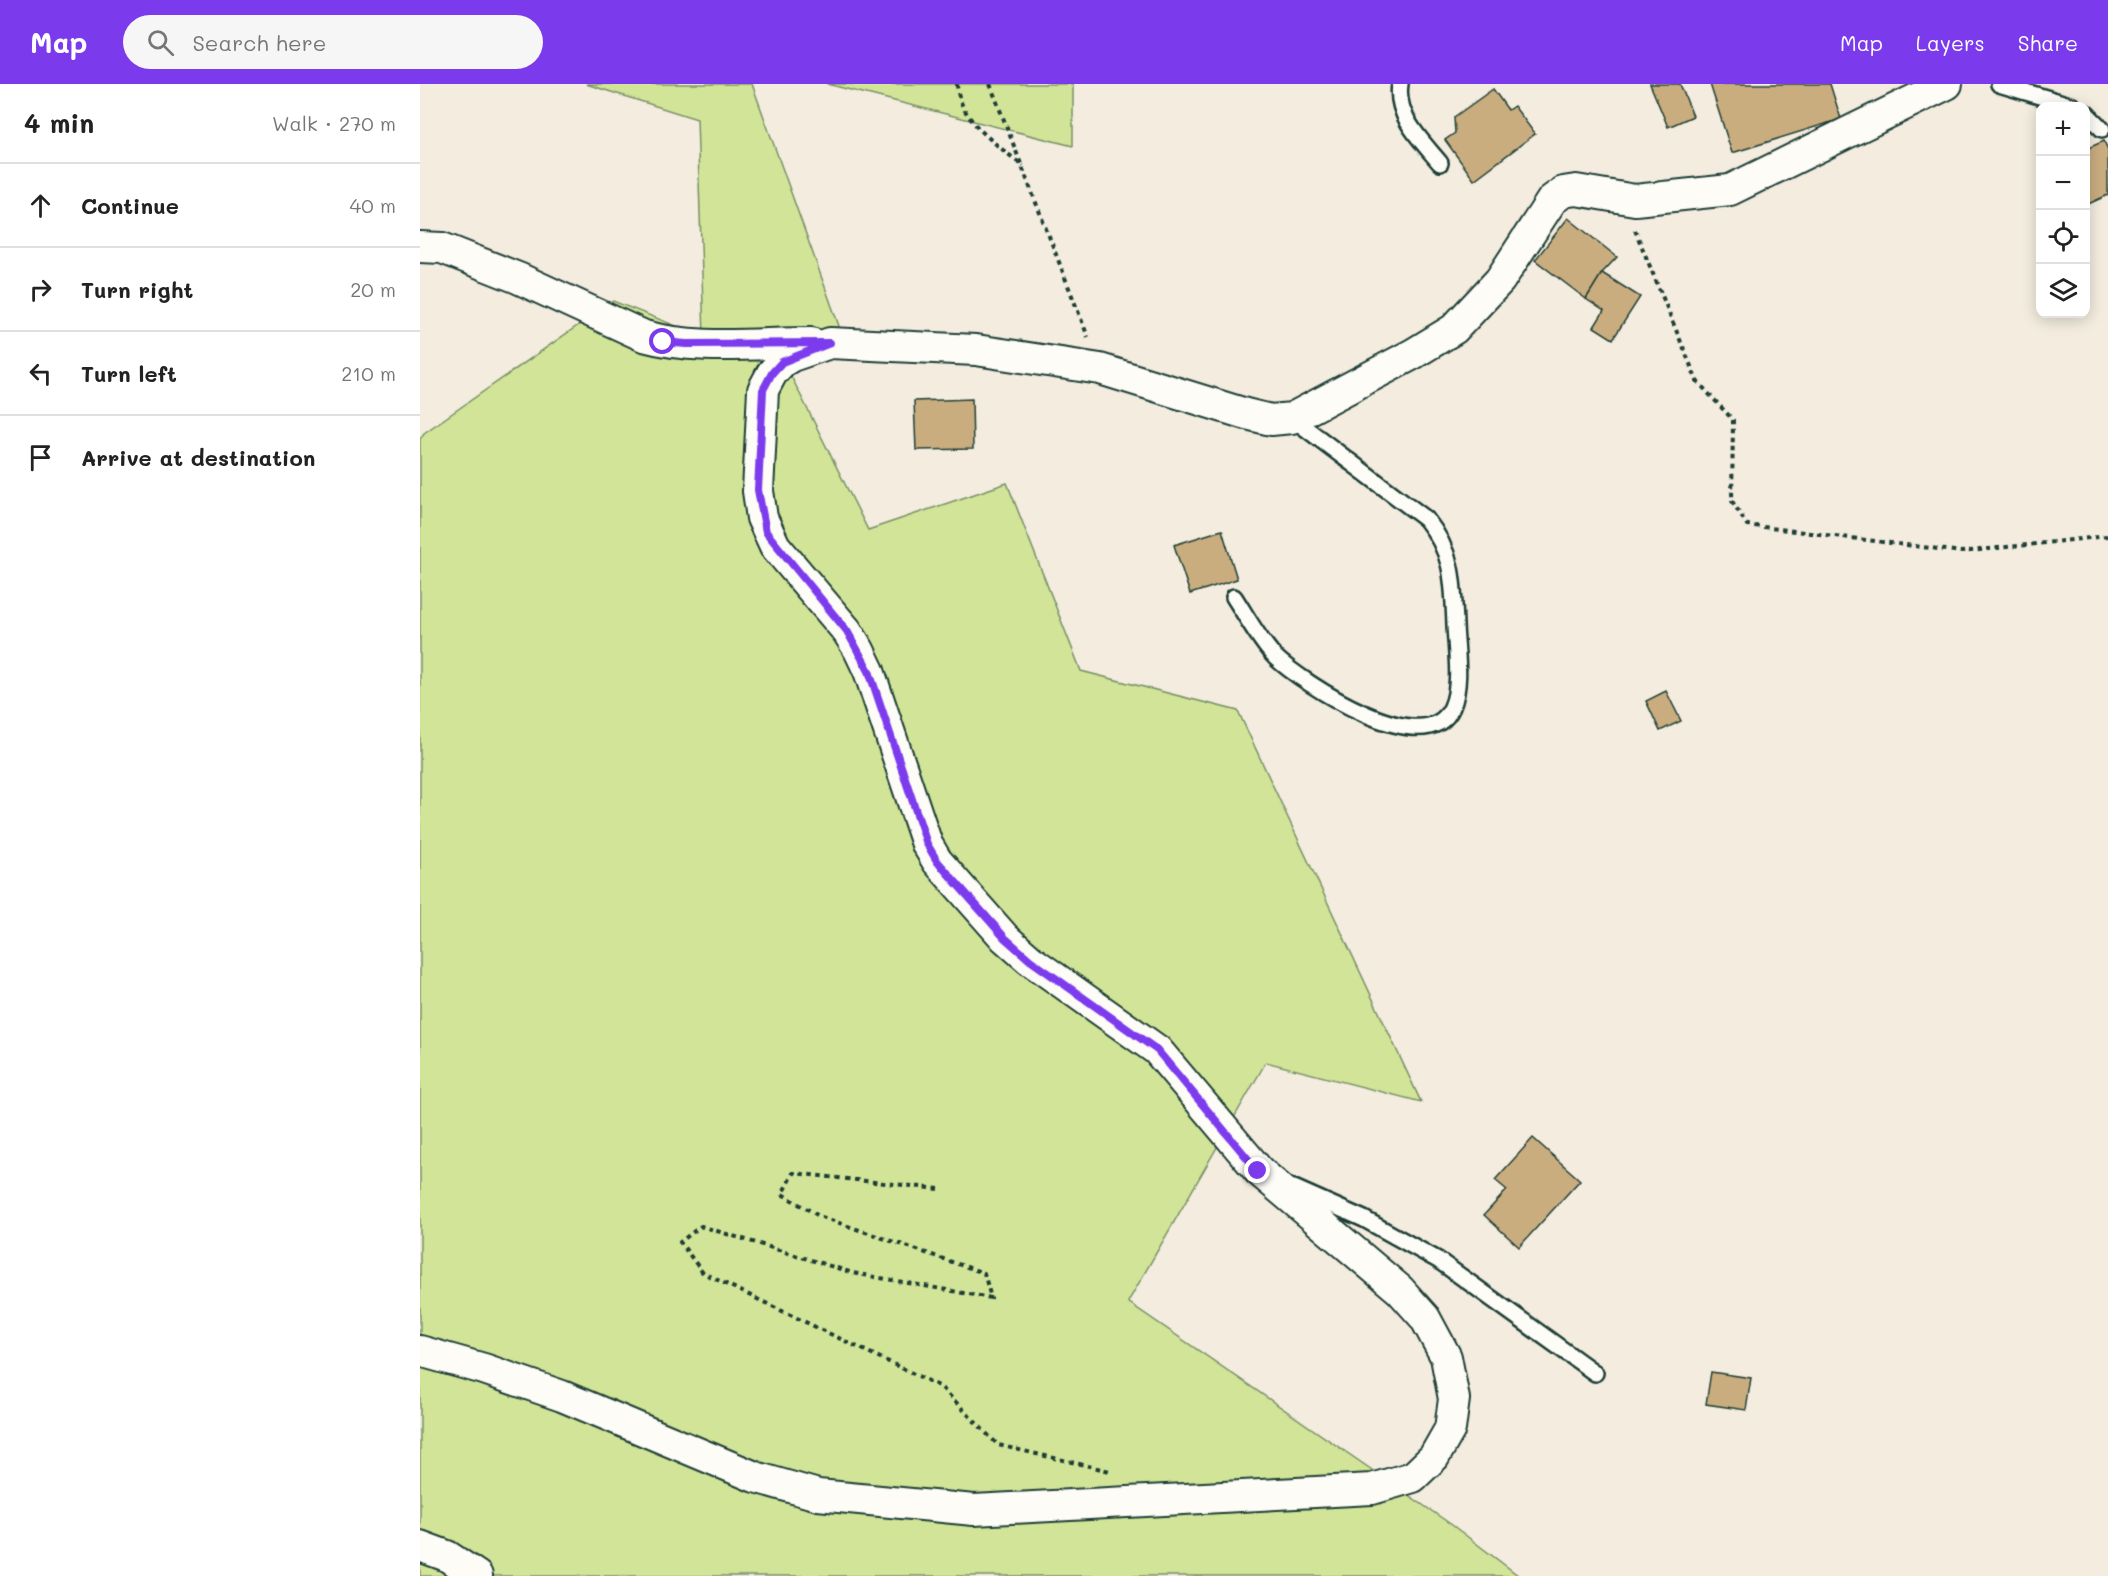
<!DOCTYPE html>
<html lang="en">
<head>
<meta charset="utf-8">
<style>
	:root { --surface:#fff; --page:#f6f6f6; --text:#222; --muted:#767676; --line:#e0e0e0; --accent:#7c3aed }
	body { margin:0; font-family:Mali,sans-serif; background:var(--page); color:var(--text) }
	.controls { position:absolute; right:18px; top:18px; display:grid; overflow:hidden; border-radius:12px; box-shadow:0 3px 15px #0003 }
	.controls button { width:54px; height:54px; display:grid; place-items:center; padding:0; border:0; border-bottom:2px solid var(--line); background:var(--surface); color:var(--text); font:30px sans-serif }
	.stop { position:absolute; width:18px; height:18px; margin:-14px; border:4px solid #7c3aed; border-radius:50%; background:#fff }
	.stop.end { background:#7c3aed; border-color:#fff; box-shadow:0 2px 6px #0008 }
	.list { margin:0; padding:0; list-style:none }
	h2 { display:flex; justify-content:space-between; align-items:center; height:78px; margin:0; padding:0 24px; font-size:26px }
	h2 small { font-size:20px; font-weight:400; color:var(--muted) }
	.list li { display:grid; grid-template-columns:39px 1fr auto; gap:18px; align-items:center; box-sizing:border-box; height:84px; padding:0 24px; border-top:2px solid var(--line) }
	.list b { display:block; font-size:22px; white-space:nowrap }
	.list em { font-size:20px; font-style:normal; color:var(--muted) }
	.icon { flex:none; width:33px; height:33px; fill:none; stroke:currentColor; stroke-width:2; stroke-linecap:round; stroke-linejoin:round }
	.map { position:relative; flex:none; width:1688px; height:1492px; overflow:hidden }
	header { display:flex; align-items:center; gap:36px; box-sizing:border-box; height:84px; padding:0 30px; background:var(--accent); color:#fff }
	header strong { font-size:28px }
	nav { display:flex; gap:33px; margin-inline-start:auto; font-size:21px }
	.search { width:420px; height:54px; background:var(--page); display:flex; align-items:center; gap:15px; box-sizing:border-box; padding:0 21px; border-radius:33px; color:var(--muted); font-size:22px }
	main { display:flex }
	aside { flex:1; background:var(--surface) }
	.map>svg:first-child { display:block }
	.green { fill:#d1e498; stroke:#789066; stroke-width:1.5 }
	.building { fill:#caad7f; stroke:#1f3d34; stroke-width:1.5 }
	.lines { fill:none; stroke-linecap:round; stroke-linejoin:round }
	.lane-casing { stroke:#1f3d34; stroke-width:20 }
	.street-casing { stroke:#1f3d34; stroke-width:34 }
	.path { stroke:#1f3d34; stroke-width:4; stroke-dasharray:4.5 4.5; stroke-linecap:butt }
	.lane { stroke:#fdfcf7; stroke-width:15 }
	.street { stroke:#fdfcf7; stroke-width:30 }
	.route { stroke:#7c3aed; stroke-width:8 }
</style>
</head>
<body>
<header>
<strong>Map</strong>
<div class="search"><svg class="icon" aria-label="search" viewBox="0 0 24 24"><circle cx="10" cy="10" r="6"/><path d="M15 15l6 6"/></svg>Search here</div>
<nav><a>Map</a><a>Layers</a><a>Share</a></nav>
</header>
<main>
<aside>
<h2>4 min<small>Walk · 270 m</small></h2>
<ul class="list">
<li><svg class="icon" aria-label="ahead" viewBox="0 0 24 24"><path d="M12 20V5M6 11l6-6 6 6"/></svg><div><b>Continue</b></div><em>40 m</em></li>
<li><svg class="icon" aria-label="right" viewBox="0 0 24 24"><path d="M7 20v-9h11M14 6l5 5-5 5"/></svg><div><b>Turn right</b></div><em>20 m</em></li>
<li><svg class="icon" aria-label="left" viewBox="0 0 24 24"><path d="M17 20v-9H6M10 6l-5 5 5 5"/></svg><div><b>Turn left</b></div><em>210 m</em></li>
<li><svg class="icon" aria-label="arrive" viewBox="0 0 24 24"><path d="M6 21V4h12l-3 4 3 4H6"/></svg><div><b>Arrive at destination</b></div></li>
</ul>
</aside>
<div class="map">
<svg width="1688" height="1492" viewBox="0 0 1688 1492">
	<rect width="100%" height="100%" fill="#f3ecdf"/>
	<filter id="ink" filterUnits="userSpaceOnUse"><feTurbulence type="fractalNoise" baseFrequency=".0167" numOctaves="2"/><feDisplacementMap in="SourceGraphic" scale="12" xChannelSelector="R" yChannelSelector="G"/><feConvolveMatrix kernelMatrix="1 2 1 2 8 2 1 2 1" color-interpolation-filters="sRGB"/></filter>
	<g filter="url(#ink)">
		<g class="green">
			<polygon points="166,0 332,0 419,242 368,286 448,446 587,399 661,587 818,627 1001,1018 846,978 708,1218 1032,1441 1099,1492 0,1492 0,355 4,349 193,217 284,253 277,35"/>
			<polygon points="407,0 653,0 653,62"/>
		</g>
		<g class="building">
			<polygon points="1230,0 1260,0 1273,32 1248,43"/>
			<polygon points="1290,0 1410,0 1421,35 1312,69"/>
			<polygon points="1073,5 1088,26 1094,22 1115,50 1054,96 1025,56 1035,49 1034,33"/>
			<polygon points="1684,57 1688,66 1688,111 1666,121 1666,65"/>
			<polygon points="1148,134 1197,173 1182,189 1166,215 1115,176"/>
			<polygon points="1182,189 1220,213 1193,255 1174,243 1184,227 1166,215"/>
			<polygon points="552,315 553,365 496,366 494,317"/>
			<polygon points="802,446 817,495 770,510 754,461"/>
			<polygon points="1246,607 1261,637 1240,647 1226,617"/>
			<polygon points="1113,1054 1160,1096 1099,1163 1064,1131 1087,1106 1075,1096"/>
			<polygon points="1291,1288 1331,1294 1326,1326 1286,1320"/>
		</g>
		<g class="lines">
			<g class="lane-casing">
				<g id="lane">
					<path d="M980 0C975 32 1001 56 1020 79"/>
					<polyline points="1579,0 1653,22"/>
					<polyline points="1666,29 1682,45"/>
					<path d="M814 513C827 533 839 556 855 573 882 599 1007 681 1032 623 1042 599 1036 567 1035 541 1033 498 1034 470 1006 435L872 334"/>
					<polyline points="874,1104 944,1135 1018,1176 1175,1289"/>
				</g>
			</g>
			<g class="street-casing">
				<g id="street">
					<path d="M0 163 22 164 98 194 224 252C278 267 337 259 391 259"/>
					<polyline points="0,1267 64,1285 142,1312 335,1393 398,1411 554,1426 952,1405 993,1393 1014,1373 1030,1345 1034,1315 1026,1273 1005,1234 980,1206 839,1087 737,966 610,876 585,854 517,777 507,760 449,587 439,566 427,547 355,462 342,434 338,407 343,306 352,289 362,278 372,272 410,259 556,266 680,285 826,330 851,336 872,334 993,270 1034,245 1080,196 1132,116 1143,108 1156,106 1215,116 1310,106 1527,0"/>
					<polyline points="0,1462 27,1472 57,1492"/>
				</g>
			</g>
			<g class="path">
				<path d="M537 0C538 36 578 61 603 82"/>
				<polyline points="570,0 668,253"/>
				<polyline points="1215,146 1277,297 1313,336 1312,417 1327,441 1542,468 1688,452"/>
				<polyline points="519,1105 373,1089 362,1110 399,1132 564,1189 571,1214 433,1189 281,1142 260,1158 283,1189 521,1303 578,1361 690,1387"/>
			</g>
			<use href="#lane" class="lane"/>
			<use href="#street" class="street"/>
		</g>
	</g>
	<g class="lines" filter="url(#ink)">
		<polyline class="route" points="243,258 266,260 410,259 362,278 352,289 343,306 338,406 346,448 427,547 449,587 507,760 517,777 585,854 610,876 737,966 838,1087"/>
	</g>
</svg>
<div class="controls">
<button>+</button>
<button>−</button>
<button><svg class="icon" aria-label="locate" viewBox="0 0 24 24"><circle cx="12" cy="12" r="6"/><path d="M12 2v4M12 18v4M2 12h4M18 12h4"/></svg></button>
<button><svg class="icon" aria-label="layers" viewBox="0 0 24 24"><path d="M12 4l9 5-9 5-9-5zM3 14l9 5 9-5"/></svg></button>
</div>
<div class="stop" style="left:243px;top:258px"></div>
<div class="stop end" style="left:838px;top:1087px"></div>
</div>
</main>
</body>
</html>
